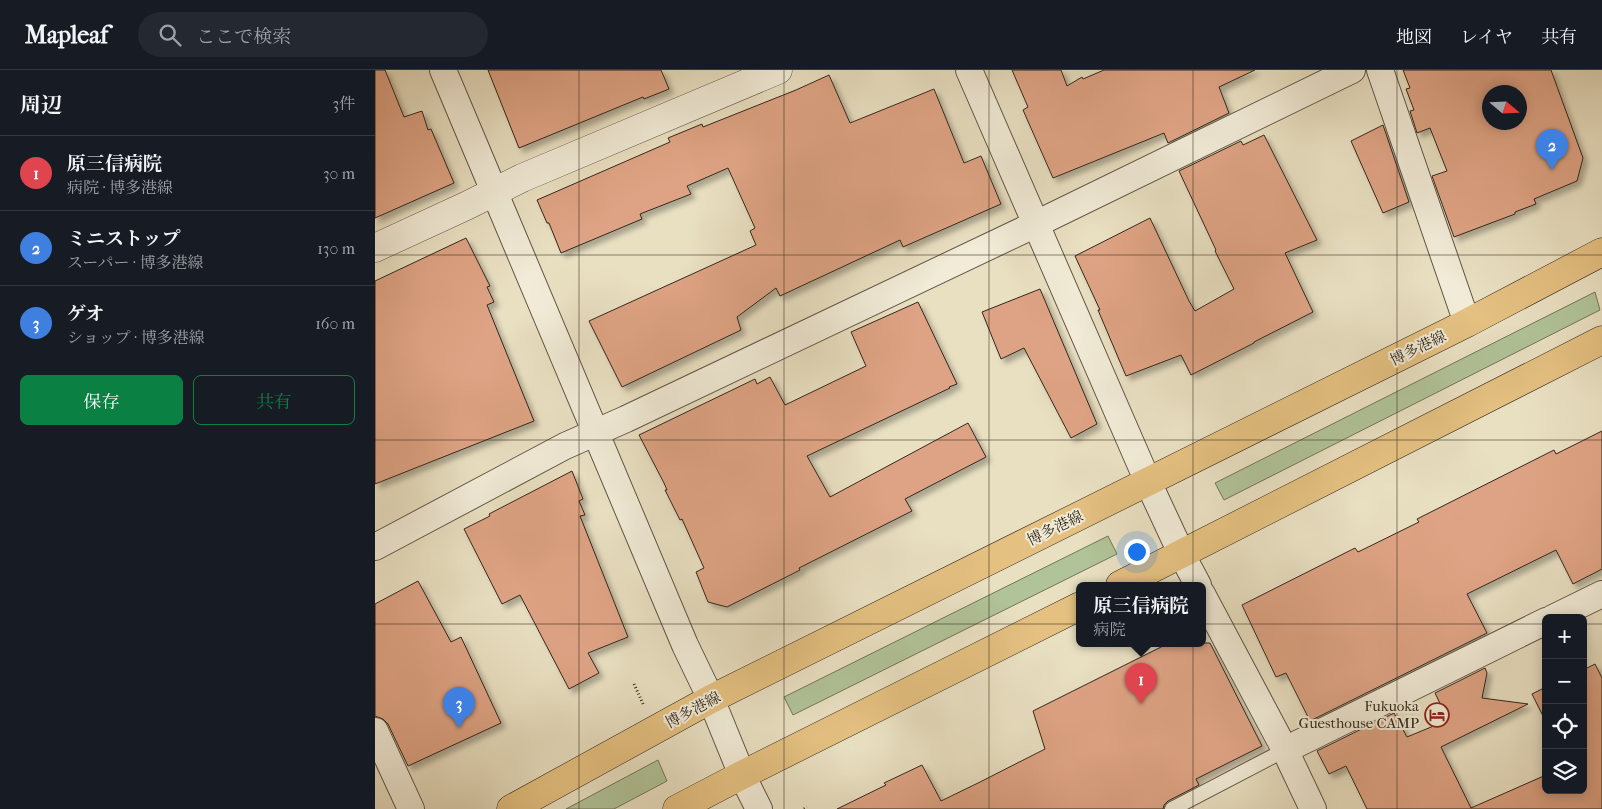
<!DOCTYPE html>
<html lang="ja">
<head>
<meta charset="utf-8">
<style>
	:root { --surface:#171b24; --page:#242831; --text:#f1f3f6; --muted:#9ea1a6; --line:#363941; --accent:#0b8043 }
	body { margin:0; font-family:"IM FELL French Canon","Noto Serif JP",serif; background:var(--page); color:var(--text) }
	.controls { position:absolute; right:15px; bottom:15px; display:grid; overflow:hidden; border-radius:8px; box-shadow:0 2px 12px #0003 }
	.controls button { width:45px; height:45px; display:grid; place-items:center; padding:0; border:0; border-bottom:1px solid var(--line); background:var(--surface); color:var(--text); font:25px sans-serif }
	.compass { position:absolute; left:1107px; top:15px; width:45px; height:45px; border-radius:50%; background:var(--surface); box-shadow:0 2px 12px #0003; rotate:109deg }
	.you { position:absolute; left:761px; top:481px; width:18px; height:18px; margin:-12px; border:4px solid #fff; border-radius:50%; background:#1a73e8; box-shadow:0 0 0 8px #1a73e833 }
	.badge { display:grid; place-items:center; width:32px; height:32px; border-radius:50%; background:var(--accent); color:#fff; font-size:16px; font-weight:700 }
	.pin { position:absolute; translate:-50% -41px; filter:drop-shadow(0 1px 2px #0008) }
	.pin::after { content:''; position:absolute; top:26px; width:18px; height:15px; background:inherit; clip-path:polygon(0 0,100% 0,50% 100%) }
	.popup { position:absolute; left:701px; top:512px; width:130px; height:65px; box-sizing:border-box; display:grid; place-content:center; border-radius:8px; background:var(--surface); filter:drop-shadow(0 1px 4px #0005); font-size:16px; white-space:nowrap; color:var(--muted) }
	.popup b { font-size:19px; color:var(--text) }
	.popup::after { content:''; position:absolute; left:50%; top:100%; margin-left:-10px; border:10px solid transparent; border-top-color:var(--surface) }
	.list { margin:0; padding:0; list-style:none }
	h2 { display:flex; justify-content:space-between; align-items:center; height:65px; margin:0; padding:0 20px; font-size:21px }
	h2 small { font-size:16px; font-weight:400; color:var(--muted) }
	.list li { display:grid; grid-template-columns:32px 1fr auto; gap:15px; align-items:center; box-sizing:border-box; height:75px; padding:0 20px; border-top:1px solid var(--line) }
	.list b { display:block; font-size:19px; white-space:nowrap }
	.list p { margin:0; font-size:16px; white-space:nowrap; color:var(--muted) }
	.list em { font-size:16px; font-style:normal; color:var(--muted) }
	.actions { display:flex; gap:10px; padding:15px 20px }
	.actions a { flex:1; padding:11px 0; border:1px solid var(--accent); border-radius:8px; text-align:center; font-size:18px; color:var(--accent) }
	.actions .main { background:var(--accent); color:#fff }
	.icon { flex:none; width:28px; height:28px; fill:none; stroke:currentColor; stroke-width:2; stroke-linecap:round; stroke-linejoin:round }
	.map { position:relative; flex:none; width:1227px; height:739px; overflow:hidden }
	header { display:flex; align-items:center; gap:30px; box-sizing:border-box; height:70px; padding:0 25px; background:var(--surface); border-bottom:1px solid var(--line) }
	header strong { font-size:24px }
	nav { display:flex; gap:28px; margin-inline-start:auto; font-size:18px }
	.search { width:350px; height:45px; background:var(--page); display:flex; align-items:center; gap:12px; box-sizing:border-box; padding:0 18px; border-radius:28px; color:var(--muted); font-size:19px }
	main { display:flex }
	aside { flex:1; background:var(--surface) }
	.map>svg:first-child { display:block }
	.green { fill:#b1c398; stroke:#72765a }
	.building { fill:#dea384; stroke:#32281c; fill-rule:evenodd; filter:url(#shadow) }
	.lines { fill:none; stroke-linecap:round; stroke-linejoin:round }
	.service-casing { stroke:#605646; stroke-width:16 }
	.minor-casing { stroke:#605646; stroke-width:28 }
	.tertiary-casing { stroke:#605646; stroke-width:29 }
	.primary-casing { stroke:#32281c; stroke-width:29 }
	.path { stroke:#32281c; stroke-width:3; stroke-dasharray:1 2.5; stroke-linecap:butt }
	.service { stroke:#f1ebd7; stroke-width:14 }
	.minor { stroke:#f1ebd7; stroke-width:26 }
	.tertiary { stroke:#f1ebd7; stroke-width:28 }
	.primary { stroke:#e4c081; stroke-width:28 }
	.grid { fill:none; stroke:#32281c; stroke-width:1; stroke-opacity:0.55 }
	.labels { text-anchor:middle; stroke-width:4; stroke-linejoin:round; paint-order:stroke }
	.street-label { font-size:15px; fill:#32281c; stroke:#f1ebd7 }
	.poi-label { font-size:15px; fill:#32281c; stroke:#f1ebd7; text-anchor:end }
</style>
</head>
<body>
<header>
<strong>Mapleaf</strong>
<div class="search"><svg class="icon" aria-label="search" viewBox="0 0 24 24"><circle cx="10" cy="10" r="6"/><path d="M15 15l6 6"/></svg>ここで検索</div>
<nav><a>地図</a><a>レイヤ</a><a>共有</a></nav>
</header>
<main>
<aside>
<h2>周辺<small>3件</small></h2>
<ul class="list">
<li><span class="badge" style="background:#e0444e">1</span><div><b>原三信病院</b><p>病院 · 博多港線</p></div><em>30 m</em></li>
<li><span class="badge" style="background:#3f7fe0">2</span><div><b>ミニストップ</b><p>スーパー · 博多港線</p></div><em>130 m</em></li>
<li><span class="badge" style="background:#3f7fe0">3</span><div><b>ゲオ</b><p>ショップ · 博多港線</p></div><em>160 m</em></li>
</ul>
<div class="actions"><a class="main">保存</a><a>共有</a></div>
</aside>
<div class="map">
<svg width="1227" height="739" viewBox="0 0 1227 739">
	<defs>
		<filter id="shadow"><feDropShadow dx="4.5" dy="4.5" stdDeviation="2.5" flood-color="#0004"/></filter>
	</defs>
	<rect width="100%" height="100%" fill="#e9e0c2"/>
	<filter id="stains"><feTurbulence type="fractalNoise" baseFrequency=".004" numOctaves="4"/><feColorMatrix values="0 0 0 0 .2 0 0 0 0 .09 0 0 0 0 .02 0 0 0 .5 -.17"/></filter>
	<radialGradient id="worn" r=".72"><stop offset=".6" stop-color="#630" stop-opacity="0"/><stop offset="1" stop-color="#630" stop-opacity=".3"/></radialGradient>
	<g class="green">
		<polygon points="1220,222 1225,240 849,430 840,413"/>
		<polygon points="733,466 742,484 418,645 409,627"/>
		<polygon points="283,690 292,711 239,739 191,739"/>
	</g>
	<g class="building">
		<polygon points="0,0 10,0 29,47 47,41 53,60 56,59 79,113 0,148"/>
		<polygon points="113,0 286,0 294,19 269,29 268,27 144,78"/>
		<polygon points="637,0 686,0 692,16 707,7 708,9 729,0 880,0 844,17 854,43 793,73 789,63 678,108 648,40 653,37"/>
		<path d="M1028 0H1176L1208 88 1202 111 1159 129 1161 134 1140 142V144L1079 167 1057 106 1072 101 1055 58 1042 63 1035 41 1039 40 1031 19 1035 18ZM1114 22H1144V52H1114Z"/>
		<polygon points="454,5 475,53 559,19 589,93 606,86 626,134 528,177 525,170 405,226 401,218 362,247 366,260 247,317 214,251 381,175 375,161 380,158 353,98 312,116 316,124 265,144 267,149 186,183 174,153 172,153 162,130 295,72 293,68 327,54 328,57 421,20"/>
		<polygon points="1008,55 1034,132 1008,143 976,71"/>
		<polygon points="889,65 942,170 910,183 938,242 879,272 879,273 816,305 806,285 751,306 723,240 725,240 700,186 775,148 814,231 820,241 859,219 840,181 841,180 804,101 866,71 868,75"/>
		<polygon points="91,168 115,216 112,217 119,232 112,235 159,351 0,414 0,211"/>
		<polygon points="665,219 722,354 696,368 649,278 626,289 607,242"/>
		<polygon points="543,232 582,314 574,317 575,318 432,386 455,427 593,353 611,387 530,429 537,441 424,498 425,500 352,537 333,532 321,502 329,498 307,449 305,450 290,420 292,420 289,413 264,365 380,309 382,314 395,307 410,335 491,296 476,262"/>
		<polygon points="1227,361 1227,499 1198,514 1181,480 1092,524 1112,563 935,651 911,603 901,607 867,535 980,478 983,482 1044,452 1042,449 1179,380 1181,384"/>
		<polygon points="197,401 208,429 204,431 210,445 205,446 253,567 213,583 224,603 194,619 145,525 127,534 89,459 115,446 114,444"/>
		<polygon points="43,511 76,572 86,567 126,653 33,696 13,654 8,649 0,646 0,534"/>
		<polygon points="794,573 835,573 887,676 821,709 824,715 793,731 789,735 788,739 462,739 511,715 509,713 547,695 566,731 603,713 670,679 658,641"/>
		<polygon points="1220,594 1227,608 1227,739 992,739 971,696 954,704 942,681 1019,643 1032,667 1073,650 1060,623 1110,598 1112,603 1107,628 1153,634 1066,677 1096,738 1171,705 1171,720 1208,720 1208,600"/>
		<polygon points="1171,617 1171,652 1157,624"/>
	</g>
	<g class="lines">
		<g class="service-casing">
			<polyline id="service" points="797,739 910,680"/>
		</g>
		<g class="minor-casing">
			<g id="minor">
				<polyline points="68,0 310,575 336,629 367,705 384,739"/>
				<polyline points="594,0 773,412 807,485 823,515"/>
				<polyline points="1005,0 1092,253"/>
				<polyline points="0,477 190,376 251,349 661,154 977,0"/>
				<polyline points="827,524 910,680 938,739"/>
				<polyline points="1178,548 1227,524"/>
				<polyline points="0,661 36,739"/>
				<polyline points="910,680 1171,551"/>
			</g>
		</g>
		<g class="tertiary-casing">
			<polyline id="tertiary" points="0,178 91,136 147,108 403,0"/>
		</g>
		<g class="primary-casing">
			<g id="primary">
				<polyline points="745,515 1227,270"/>
				<polyline points="136,739 336,629 1092,253 1227,182"/>
				<polyline points="302,739 367,705 705,536"/>
			</g>
		</g>
		<g class="path">
			<polyline points="259,614 268,634"/>
			<polyline points="429,739 432,737"/>
		</g>
		<use href="#service" class="service"/>
		<use href="#minor" class="minor"/>
		<use href="#tertiary" class="tertiary"/>
		<use href="#primary" class="primary"/>
	</g>
	<path class="grid" d="M204 0V739M409 0V739M614 0V739M818 0V739M1022 0V739M0 185H1227M0 370H1227M0 554H1171M1208 554H1227"/>
	<defs>
		<g id="hotel-ring" transform="scale(1.25)"><circle r="9.5" fill="#f1ebd7" stroke="#8f2418" stroke-width="1.5"/><path d="M-6-4.5h1.5V1H6V5H4.5V3h-9V5H-6ZM-4 0a1.8 1.8 0 1 1 3.6 0ZM.5 0V-2.5h3Q6-2.5 6 0Z" fill="#8f2418"/></g>
	</defs>
	<g fill-rule="evenodd">
		<use href="#hotel-ring" x="1062" y="645"/>
	</g>
	<g class="labels">
		<g class="street-label">
			<text transform="translate(1043 278) rotate(-26)" y="5">博多港線</text>
			<text transform="translate(680 458) rotate(-26)" y="5">博多港線</text>
			<text transform="translate(318 640) rotate(-28)" y="5">博多港線</text>
		</g>
		<g class="poi-label">
			<text x="1044" y="641">Fukuoka<tspan x="1044" dy="17">Guesthouse CAMP</tspan></text>
		</g>
	</g>
	<rect width="100%" height="100%" filter="url(#stains)"/>
	<rect width="100%" height="100%" fill="url(#worn)"/>
</svg>
<div class="controls">
<button>+</button>
<button>−</button>
<button><svg class="icon" aria-label="locate" viewBox="0 0 24 24"><circle cx="12" cy="12" r="6"/><path d="M12 2v4M12 18v4M2 12h4M18 12h4"/></svg></button>
<button><svg class="icon" aria-label="layers" viewBox="0 0 24 24"><path d="M12 4l9 5-9 5-9-5zM3 14l9 5 9-5"/></svg></button>
</div>
<svg class="compass" viewBox="-18 -18 36 36"><path d="M0-13l5 13h-10z" fill="#e53935"/><path d="M0 13l5-13h-10z" fill="#9ea1a6"/></svg>
<div class="you"></div>
<div class="pin badge" style="left:766px;top:634px;background:#e0444e">1</div>
<div class="popup"><b>原三信病院</b>病院</div>
<div class="pin badge" style="left:1177px;top:100px;background:#3f7fe0">2</div>
<div class="pin badge" style="left:84px;top:658px;background:#3f7fe0">3</div>
</div>
</main>
</body>
</html>
